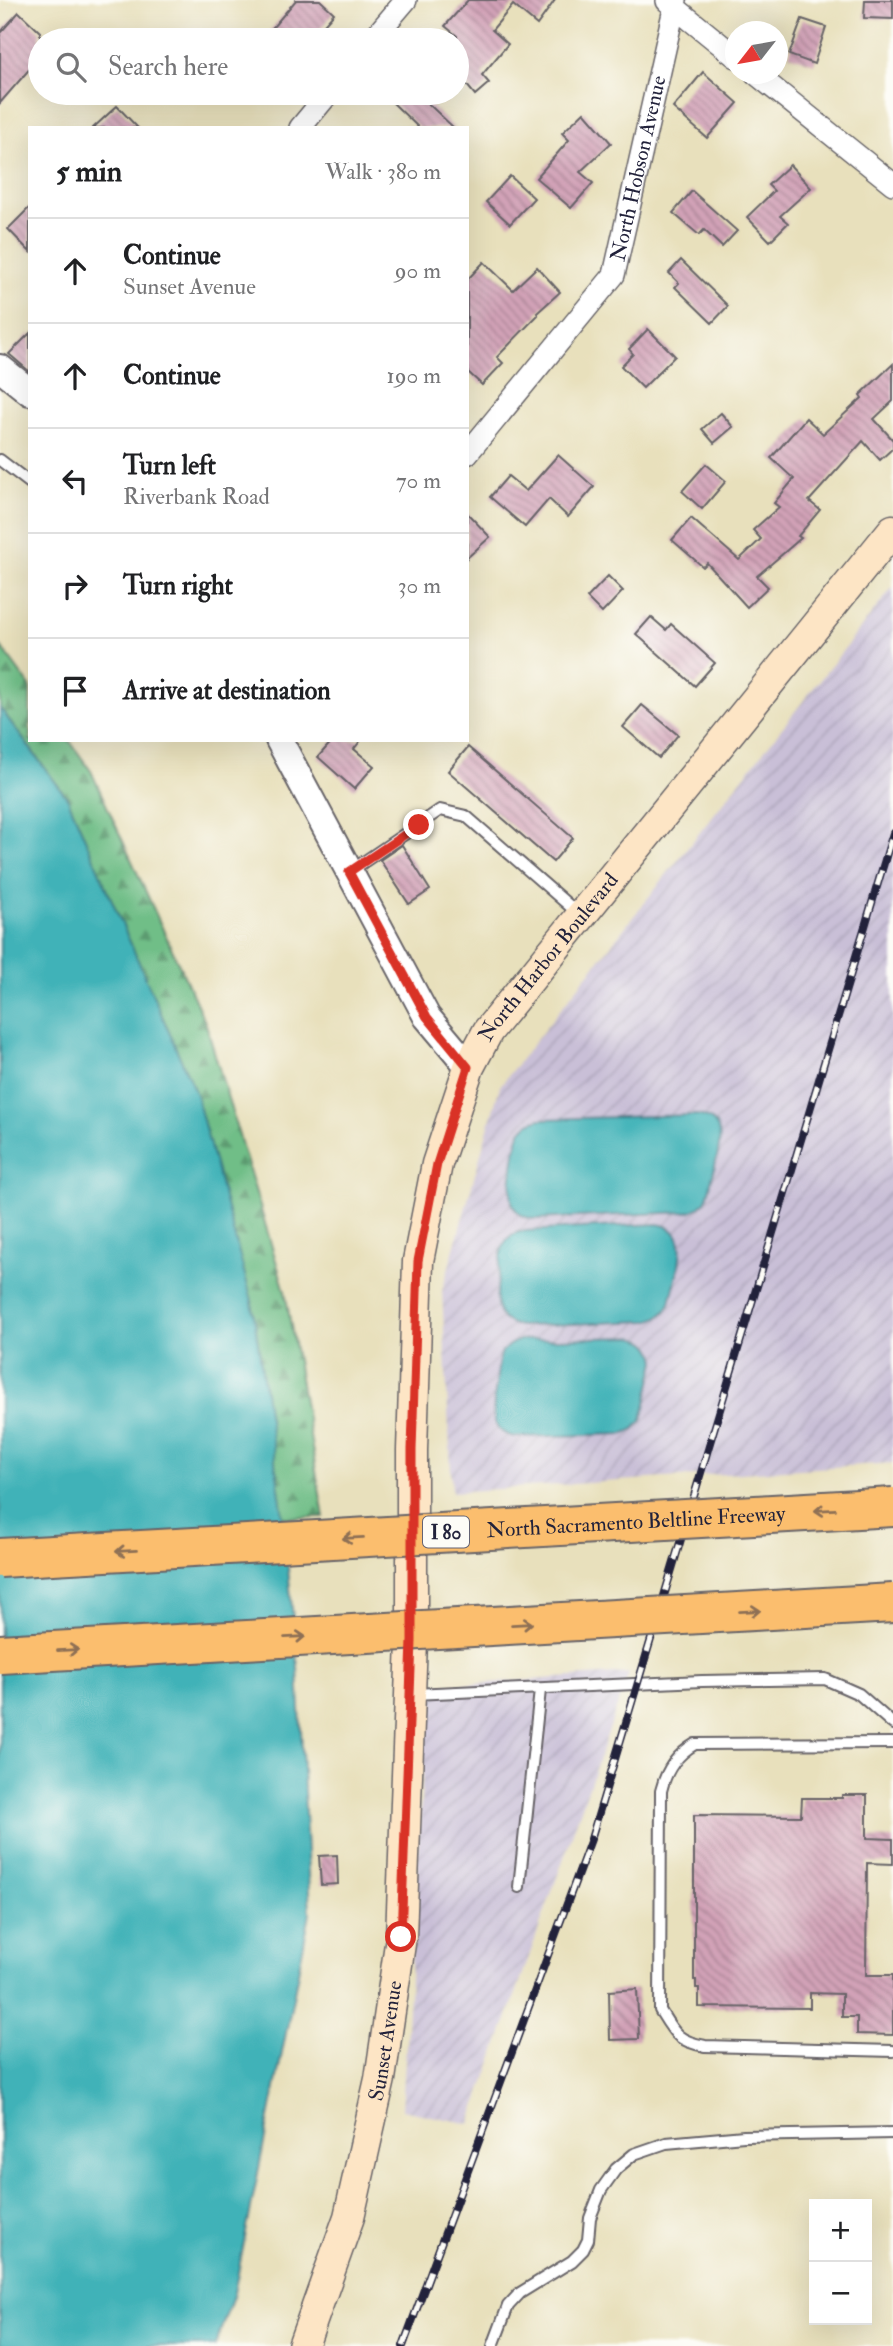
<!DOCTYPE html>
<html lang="en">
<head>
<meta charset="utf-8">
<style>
	:root { --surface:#fff; --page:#f2f2f2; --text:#202124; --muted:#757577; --line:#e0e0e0 }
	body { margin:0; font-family:"IM FELL Double Pica",serif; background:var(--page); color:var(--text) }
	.controls { position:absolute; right:21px; bottom:21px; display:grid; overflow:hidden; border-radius:0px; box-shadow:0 7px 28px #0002 }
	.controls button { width:63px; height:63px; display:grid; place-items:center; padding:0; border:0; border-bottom:2px solid var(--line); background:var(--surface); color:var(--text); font:35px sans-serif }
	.compass { position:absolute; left:725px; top:21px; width:63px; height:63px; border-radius:50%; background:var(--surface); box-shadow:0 7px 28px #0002; rotate:239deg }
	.stop { position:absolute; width:21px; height:21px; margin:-16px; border:5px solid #d93025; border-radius:50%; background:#fff }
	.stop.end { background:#d93025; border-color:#fff; box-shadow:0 2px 7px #0008 }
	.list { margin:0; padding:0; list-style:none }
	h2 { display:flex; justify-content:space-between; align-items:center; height:91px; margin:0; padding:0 28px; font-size:30px }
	h2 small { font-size:23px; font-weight:400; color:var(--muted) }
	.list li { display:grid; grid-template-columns:46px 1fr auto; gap:21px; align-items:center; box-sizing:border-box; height:105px; padding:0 28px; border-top:2px solid var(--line) }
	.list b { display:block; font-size:26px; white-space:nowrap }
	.list p { margin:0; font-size:23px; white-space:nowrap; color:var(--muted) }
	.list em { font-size:23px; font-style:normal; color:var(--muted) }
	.icon { flex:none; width:38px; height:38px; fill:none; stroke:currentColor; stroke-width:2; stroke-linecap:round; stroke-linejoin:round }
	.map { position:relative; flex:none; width:893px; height:2346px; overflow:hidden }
	.search { position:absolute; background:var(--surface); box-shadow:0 7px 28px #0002; left:28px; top:28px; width:441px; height:77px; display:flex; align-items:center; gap:18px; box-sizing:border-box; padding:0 24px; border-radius:38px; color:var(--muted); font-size:26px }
	.panel { position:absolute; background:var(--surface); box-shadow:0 7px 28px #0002; left:28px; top:126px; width:441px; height:616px; border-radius:0px }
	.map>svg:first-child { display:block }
	.industrial { fill:url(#industrial-furrows) }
	.forest { fill:url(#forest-firs); stroke:#497061; stroke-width:2 }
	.water { fill:#41b2b8; stroke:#326a7a; stroke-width:2 }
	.building { fill:url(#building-back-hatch) }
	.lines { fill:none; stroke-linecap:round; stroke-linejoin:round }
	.service-casing { stroke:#676468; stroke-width:14 }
	.minor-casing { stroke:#676468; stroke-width:24 }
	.tertiary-casing { stroke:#676468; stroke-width:30 }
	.secondary-casing { stroke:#676468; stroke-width:33 }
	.service { stroke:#fff; stroke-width:10 }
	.minor { stroke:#fff; stroke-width:21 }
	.tertiary { stroke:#fff; stroke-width:26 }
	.secondary { stroke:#fde5c5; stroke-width:30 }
	.rail-casing { stroke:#22223b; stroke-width:8 }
	.rail { stroke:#fdfcf7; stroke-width:5; stroke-dasharray:16; stroke-linecap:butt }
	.motorway-bridge-casing { stroke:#676468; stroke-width:42; stroke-linecap:butt }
	.motorway-bridge { stroke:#fbbe6e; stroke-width:38 }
	.oneway { stroke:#8e7054 }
	.route { stroke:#d93025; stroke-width:9 }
	.labels { text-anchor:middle; stroke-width:5; stroke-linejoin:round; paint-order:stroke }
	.shield { fill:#fdfcf7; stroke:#646373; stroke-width:2 }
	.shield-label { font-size:19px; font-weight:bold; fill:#22223b }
	.street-label { font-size:21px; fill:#22223b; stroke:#fdfcf7 }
</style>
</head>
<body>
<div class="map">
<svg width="893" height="2346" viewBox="0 0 893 2346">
	<defs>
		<pattern id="industrial-furrows" width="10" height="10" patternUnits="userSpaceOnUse" patternTransform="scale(1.75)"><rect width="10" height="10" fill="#c9bfd7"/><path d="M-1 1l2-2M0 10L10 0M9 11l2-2" fill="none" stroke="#aca4b9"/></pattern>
		<pattern id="forest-firs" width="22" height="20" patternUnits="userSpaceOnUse" patternTransform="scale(1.75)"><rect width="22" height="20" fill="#70be87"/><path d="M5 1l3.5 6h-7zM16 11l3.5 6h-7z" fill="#5c9a70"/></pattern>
		<pattern id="building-back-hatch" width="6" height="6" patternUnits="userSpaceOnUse" patternTransform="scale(1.75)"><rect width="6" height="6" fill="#d2a2b7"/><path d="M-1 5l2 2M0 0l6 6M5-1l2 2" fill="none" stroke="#aa8496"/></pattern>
	</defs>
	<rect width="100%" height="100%" fill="#fdfcf7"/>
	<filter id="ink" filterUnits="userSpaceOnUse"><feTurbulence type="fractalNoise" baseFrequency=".0143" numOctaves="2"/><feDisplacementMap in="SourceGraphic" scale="14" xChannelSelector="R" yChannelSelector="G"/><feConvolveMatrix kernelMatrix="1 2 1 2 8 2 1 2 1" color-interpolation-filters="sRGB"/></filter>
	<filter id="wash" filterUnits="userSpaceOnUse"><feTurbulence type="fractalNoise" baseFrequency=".00686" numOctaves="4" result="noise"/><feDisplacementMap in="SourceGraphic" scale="28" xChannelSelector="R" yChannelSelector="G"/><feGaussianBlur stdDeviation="1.57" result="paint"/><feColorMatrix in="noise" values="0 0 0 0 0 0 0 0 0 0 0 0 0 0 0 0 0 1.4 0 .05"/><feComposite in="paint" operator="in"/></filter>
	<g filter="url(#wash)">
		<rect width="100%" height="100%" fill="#e8e0bc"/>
		<g class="industrial">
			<polygon points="893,587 893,1463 452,1492 442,1291 500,1086"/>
			<polygon points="629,1673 470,2124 402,2110 428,1687"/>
		</g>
		<polygon class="forest" points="0,645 30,686 30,740 69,740 91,771 206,1024 285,1291 324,1517 260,1518 68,799 0,708"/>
		<g class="water">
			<polygon points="0,708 68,799 196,1094 252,1301 282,1509 298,1668 310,1913 234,2293 215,2346 0,2346"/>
			<path d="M697 1115C731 1120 718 1151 713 1174 710 1183 710 1194 705 1201 700 1208 694 1211 686 1212L535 1219C525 1218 517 1214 513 1205 508 1194 515 1140 522 1130 527 1123 533 1121 541 1119Z"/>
			<path d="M657 1224C697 1229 675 1277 670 1303 665 1314 658 1319 647 1321L521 1326C490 1322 496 1297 499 1274 500 1263 500 1250 506 1241 510 1235 517 1232 524 1231Z"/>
			<path d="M632 1337C647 1339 654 1347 656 1361L642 1420 634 1429 623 1434 517 1437C487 1434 493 1407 496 1385 498 1375 497 1361 502 1352 507 1345 513 1342 520 1340Z"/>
		</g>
		<g id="blocks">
			<g class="building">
				<polygon points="296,0 320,0 334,13 310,40 262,40"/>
				<polygon points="468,0 555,0 537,25 513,5 492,30 508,44 482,75 489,83 475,95 457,73 457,36 445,26"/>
				<polygon points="865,0 893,0 893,19 864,18"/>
				<polygon points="19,12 40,32 40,57 0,103 0,33"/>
				<polygon points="802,19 826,27 814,64 789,55"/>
				<polygon points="703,72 738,103 707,138 673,108"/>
				<polygon points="401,93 417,93 454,128 419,128 392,102"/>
				<polygon points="117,106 138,128 93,128"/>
				<polygon points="584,112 611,143 580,172 593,183 571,208 536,178 569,140 562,133"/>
				<polygon points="790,165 811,188 780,216 788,223 770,241 747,217 774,191 768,185"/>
				<polygon points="510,176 534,198 510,224 486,202"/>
				<polygon points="692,191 737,231 722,247 704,230 699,235 673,213"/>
				<polygon points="30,207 30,252 8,229"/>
				<polygon points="681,260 728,306 712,323 675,287 679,283 669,273"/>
				<polygon points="484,262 513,290 537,267 560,292 537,313 538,315 497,357 503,363 482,385 467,371 467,280"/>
				<polygon points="648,329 675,356 643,388 621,366 633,354 629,349"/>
				<polygon points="30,333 30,372 9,354"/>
				<polygon points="893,364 893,401 874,419 893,440 893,448 880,460 863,441 809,501 820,510 798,536 801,538 757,576 768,587 747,607 707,563 703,567 672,540 691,518 739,560 761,539 753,530 779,507 774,503 794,479 771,458 806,418 823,434 862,398 860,395"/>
				<polygon points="721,413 733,427 714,443 702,429"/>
				<polygon points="558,455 594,487 568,517 549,499 525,527 490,497 508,476 526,491"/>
				<polygon points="706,464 726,481 702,509 682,491"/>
				<polygon points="467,513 490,537 467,558"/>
				<polygon points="608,576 623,591 602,613 587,598"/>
				<polygon points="651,617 666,630 671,624 715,663 695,686 636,634"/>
				<polygon points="642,705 678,735 659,758 623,727"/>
				<polygon points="333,740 361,740 354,749 374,766 354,789 318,757"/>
				<polygon points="468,747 573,838 553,862 448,771"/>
				<polygon points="402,845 430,890 409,904 380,860"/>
				<polygon points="842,1795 867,1795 867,1838 893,1839 893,1864 867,1863 866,1975 893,1975 893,2035 857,2034 857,2017 842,2017 842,1994 810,1993 810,2008 699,2007 699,1988 696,1988 696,1980 694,1980 694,1815 801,1816 802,1798 842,1798"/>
				<polygon points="337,1855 338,1884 321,1885 319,1856"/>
				<polygon points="637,1989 639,2039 610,2040 609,1991"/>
			</g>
		</g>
	</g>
	<g filter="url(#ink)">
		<use href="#blocks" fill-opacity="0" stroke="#676468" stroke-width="2"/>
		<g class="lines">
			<g class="service-casing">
				<g id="service">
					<polyline points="0,460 30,483"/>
					<polyline points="349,872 440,810 466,816 580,915"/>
					<polyline points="413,1694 702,1681 825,1679 859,1694 893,1724"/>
					<path d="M893 1743 695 1744C676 1755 666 1770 661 1791L660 2010C674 2033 677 2041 705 2046L893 2051"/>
					<polyline points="519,1887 540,1690"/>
					<polyline points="493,2346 508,2306 520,2293 572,2261 583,2250 588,2240 590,2218 601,2190 616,2169 634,2154 666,2143 744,2136 893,2133"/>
				</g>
			</g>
			<g class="minor-casing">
				<g id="minor">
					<polyline points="667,1 736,57"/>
					<polyline points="372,40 406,0"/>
					<polyline points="756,74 893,184"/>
					<polyline points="300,128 329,93"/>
					<path id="s1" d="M467 454 614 275 676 0"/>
				</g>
			</g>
			<g class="tertiary-casing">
				<g id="tertiary">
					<polyline points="0,368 30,392"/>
					<polyline points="279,740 427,1017 469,1067"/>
				</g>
			</g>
			<g class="secondary-casing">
				<g id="secondary">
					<path id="s2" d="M303 2346 349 2217 380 2079 401 1937 412 1641V1450L418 1261 437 1164 469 1067 488 1031 893 530"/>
				</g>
			</g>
			<use href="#service" class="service"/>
			<use href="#minor" class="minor"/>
			<use href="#tertiary" class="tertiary"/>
			<use href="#secondary" class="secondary"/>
			<g class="rail-casing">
				<polyline id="rail" points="403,2346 591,1839 893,833"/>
			</g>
			<use href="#rail" class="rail"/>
			<g class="motorway-bridge-casing">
				<g id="motorway-bridge">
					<path id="s3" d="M0 1558 893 1507"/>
					<polyline points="0,1654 893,1603"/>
				</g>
			</g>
			<use href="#motorway-bridge" class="motorway-bridge"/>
		</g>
		<defs><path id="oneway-shaft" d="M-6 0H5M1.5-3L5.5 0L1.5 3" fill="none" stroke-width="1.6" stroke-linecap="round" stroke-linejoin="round" transform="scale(1.75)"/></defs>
		<g class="oneway">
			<use href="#oneway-shaft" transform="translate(825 1510) rotate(177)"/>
			<use href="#oneway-shaft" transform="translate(353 1538) rotate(177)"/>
			<use href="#oneway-shaft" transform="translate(126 1551) rotate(177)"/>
			<use href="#oneway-shaft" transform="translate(750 1611) rotate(-3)"/>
			<use href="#oneway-shaft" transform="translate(522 1624) rotate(-3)"/>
			<use href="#oneway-shaft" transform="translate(295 1637) rotate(-3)"/>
			<use href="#oneway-shaft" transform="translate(68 1650) rotate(-3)"/>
		</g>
	</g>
	<g class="lines" filter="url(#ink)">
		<polyline class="route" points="401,1937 412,1641 412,1450 418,1261 437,1164 468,1067 427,1017 349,872 419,825"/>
	</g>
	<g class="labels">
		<rect class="shield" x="423" y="1516.5" width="46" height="31" rx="5"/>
		<g class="shield-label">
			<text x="446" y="1539">I 80</text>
		</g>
		<g class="street-label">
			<text dy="7" stroke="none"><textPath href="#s1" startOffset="341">North Hobson Avenue</textPath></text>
			<text dy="7" stroke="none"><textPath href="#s2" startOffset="1435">North Harbor Boulevard</textPath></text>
			<text dy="7" stroke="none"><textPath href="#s3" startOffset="637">North Sacramento Beltline Freeway</textPath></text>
			<text dy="7" stroke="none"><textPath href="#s2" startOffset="317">Sunset Avenue</textPath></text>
		</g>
	</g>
</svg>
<div class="controls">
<button>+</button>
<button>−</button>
</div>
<svg class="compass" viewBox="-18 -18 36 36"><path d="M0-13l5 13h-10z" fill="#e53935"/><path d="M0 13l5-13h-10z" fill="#757577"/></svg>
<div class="stop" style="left:401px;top:1937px"></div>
<div class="stop end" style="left:419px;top:825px"></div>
<div class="search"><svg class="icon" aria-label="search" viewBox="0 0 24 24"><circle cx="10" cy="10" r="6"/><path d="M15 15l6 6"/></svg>Search here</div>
<section class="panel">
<h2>5 min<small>Walk · 380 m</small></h2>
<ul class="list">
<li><svg class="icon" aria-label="ahead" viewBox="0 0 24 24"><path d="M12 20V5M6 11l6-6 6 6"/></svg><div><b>Continue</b><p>Sunset Avenue</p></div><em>90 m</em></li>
<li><svg class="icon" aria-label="ahead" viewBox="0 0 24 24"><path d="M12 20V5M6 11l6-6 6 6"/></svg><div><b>Continue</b></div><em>190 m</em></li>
<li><svg class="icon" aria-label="left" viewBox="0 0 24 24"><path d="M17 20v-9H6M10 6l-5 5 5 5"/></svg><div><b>Turn left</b><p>Riverbank Road</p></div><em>70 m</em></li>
<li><svg class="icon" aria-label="right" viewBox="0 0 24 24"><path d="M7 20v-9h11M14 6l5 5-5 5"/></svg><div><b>Turn right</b></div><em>30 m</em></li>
<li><svg class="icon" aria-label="arrive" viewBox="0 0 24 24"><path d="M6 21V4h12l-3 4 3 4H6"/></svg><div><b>Arrive at destination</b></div></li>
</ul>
</section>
</div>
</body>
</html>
